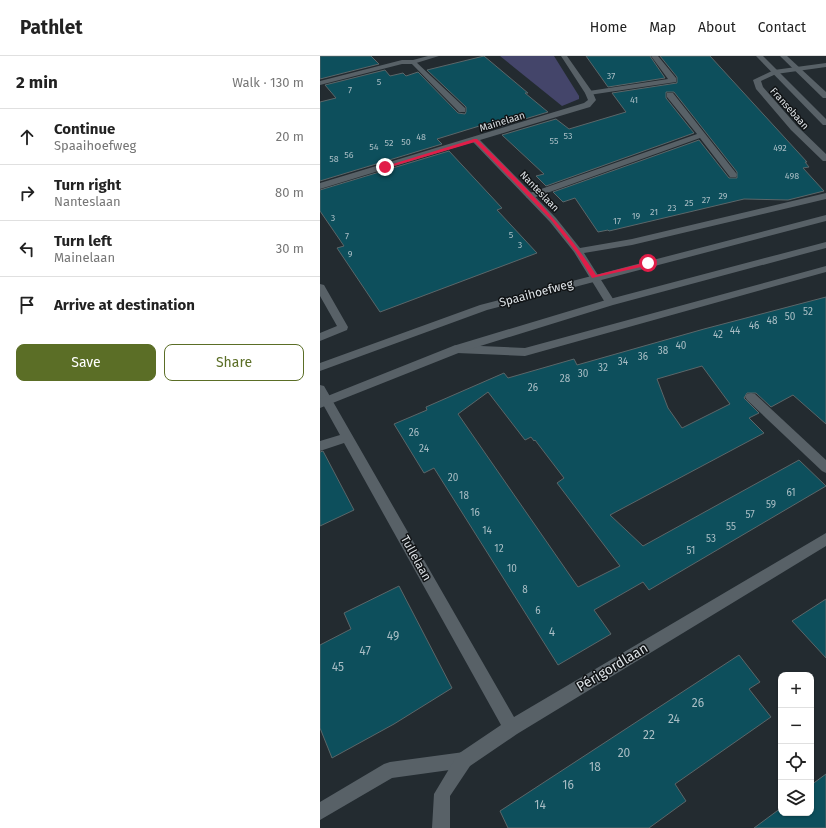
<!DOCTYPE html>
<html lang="en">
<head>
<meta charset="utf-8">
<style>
	:root { --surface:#fff; --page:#f2f2f2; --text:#222; --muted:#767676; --line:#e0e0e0; --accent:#5b6e26 }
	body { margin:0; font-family:"Fira Sans",sans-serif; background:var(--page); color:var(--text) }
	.controls { position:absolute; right:12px; bottom:12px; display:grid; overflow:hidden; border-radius:8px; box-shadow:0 1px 3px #0004 }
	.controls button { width:36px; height:36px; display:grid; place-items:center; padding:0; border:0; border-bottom:1px solid var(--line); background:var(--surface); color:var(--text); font:20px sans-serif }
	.stop { position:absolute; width:12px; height:12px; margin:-9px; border:3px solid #e11d48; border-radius:50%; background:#fff }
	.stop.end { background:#e11d48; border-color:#fff; box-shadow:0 1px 4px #0008 }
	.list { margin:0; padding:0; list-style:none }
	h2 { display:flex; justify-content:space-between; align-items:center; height:52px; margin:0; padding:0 16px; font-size:17px }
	h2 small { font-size:13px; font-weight:400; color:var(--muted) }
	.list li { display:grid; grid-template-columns:26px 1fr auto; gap:12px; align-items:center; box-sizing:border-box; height:56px; padding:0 16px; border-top:1px solid var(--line) }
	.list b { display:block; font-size:15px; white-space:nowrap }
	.list p { margin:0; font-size:13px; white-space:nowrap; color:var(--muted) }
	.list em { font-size:13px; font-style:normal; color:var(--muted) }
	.actions { display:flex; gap:8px; padding:12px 16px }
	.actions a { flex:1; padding:9px 0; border:1px solid var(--accent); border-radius:8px; text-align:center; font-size:14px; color:var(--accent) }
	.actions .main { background:var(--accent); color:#fff }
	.icon { flex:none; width:22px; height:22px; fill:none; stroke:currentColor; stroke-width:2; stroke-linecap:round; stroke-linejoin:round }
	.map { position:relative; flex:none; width:506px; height:772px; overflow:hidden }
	header { display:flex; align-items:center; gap:24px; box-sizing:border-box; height:56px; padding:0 20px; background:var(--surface); border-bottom:1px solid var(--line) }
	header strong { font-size:19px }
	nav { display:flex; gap:22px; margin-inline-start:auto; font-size:14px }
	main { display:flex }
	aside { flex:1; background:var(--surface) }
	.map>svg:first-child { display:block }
	.green { fill:#44456a }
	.building { fill:#0d4f5c; stroke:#5b6669; fill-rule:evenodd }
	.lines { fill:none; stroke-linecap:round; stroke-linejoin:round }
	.service { fill:#586167; fill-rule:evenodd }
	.minor { fill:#586167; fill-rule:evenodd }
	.tertiary { fill:#586167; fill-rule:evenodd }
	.route { fill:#e11d48 }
	.labels { text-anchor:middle; stroke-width:3; stroke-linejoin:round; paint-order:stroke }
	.far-number-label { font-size:9px; fill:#a9bdc4 }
	.far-street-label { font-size:10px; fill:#dde2e6; stroke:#101315 }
	.number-label { font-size:10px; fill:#a9bdc4 }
	.street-label { font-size:12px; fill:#dde2e6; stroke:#101315 }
	.near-number-label { font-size:12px; fill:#a9bdc4 }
	.near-street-label { font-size:14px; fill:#dde2e6; stroke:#101315 }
</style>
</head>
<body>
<header>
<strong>Pathlet</strong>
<nav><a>Home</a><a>Map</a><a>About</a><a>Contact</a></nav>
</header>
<main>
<aside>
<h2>2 min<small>Walk · 130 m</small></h2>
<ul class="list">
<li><svg class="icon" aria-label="ahead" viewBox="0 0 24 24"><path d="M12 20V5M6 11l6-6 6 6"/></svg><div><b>Continue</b><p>Spaaihoefweg</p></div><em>20 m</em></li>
<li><svg class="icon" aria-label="right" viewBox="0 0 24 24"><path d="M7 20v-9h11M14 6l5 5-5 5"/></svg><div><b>Turn right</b><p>Nanteslaan</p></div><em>80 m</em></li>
<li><svg class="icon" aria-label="left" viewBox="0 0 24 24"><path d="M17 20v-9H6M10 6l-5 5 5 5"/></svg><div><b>Turn left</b><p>Mainelaan</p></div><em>30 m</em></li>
<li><svg class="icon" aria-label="arrive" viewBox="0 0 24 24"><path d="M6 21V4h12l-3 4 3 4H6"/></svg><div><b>Arrive at destination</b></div></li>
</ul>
<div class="actions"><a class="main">Save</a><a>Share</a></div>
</aside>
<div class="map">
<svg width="506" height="772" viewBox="0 0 506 772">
	<rect width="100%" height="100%" fill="#232b30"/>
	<polygon class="green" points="180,0 234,0 259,40 259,43 242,50"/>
	<g class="building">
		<polygon points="0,0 51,0 59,8 0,23"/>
		<polygon points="164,0 208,37 205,37 228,56 175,72 169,67 117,83 122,88 0,125 0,46 16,42 5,29 65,14 70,20 83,17 86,20 98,16 138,57 145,58 146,56 146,51 107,14"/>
		<polygon points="266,0 330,0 345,22 288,31"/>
		<polygon points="340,0 390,0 487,106 485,106 489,111 483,112 504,135 468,144 424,143 289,175 288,174 278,176 255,142 243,146 233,136 379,84 409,122 417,122 417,116 354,36 346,36 346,42 374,77 226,130 216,120 224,118 182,79 236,63 249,73 306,56 292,37 357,27 357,21"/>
		<polygon points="129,95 182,152 177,154 217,197 60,256 17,192 24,190 0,155 0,134"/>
		<path d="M506 241V368L473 339 451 351 436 337H427L424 342 439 357 429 362 444 377 290 459 323 490 479 404 506 430 329 534 323 526 274 554 291 578 238 609 114 412 104 417 74 368 107 354 106 351 184 317 188 322 254 303 257 309 384 273ZM382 310 410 348 362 372 348 352 337 323ZM168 336 205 384 211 381 214 385 215 384 244 422 237 427 300 510 258 531 138 358Z"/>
		<polygon points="3,395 34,454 0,470 0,396"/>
		<polygon points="79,530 132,632 74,668 12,702 0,672 0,589 31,573 24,557"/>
		<polygon points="506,543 506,602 472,565"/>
		<polygon points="419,599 440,626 429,633 451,661 355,728 366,745 329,772 188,772 180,755"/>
		<polygon points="506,718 506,772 434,772 461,752 461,757 491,757 491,729"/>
	</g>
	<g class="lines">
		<g class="service">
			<polygon points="331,0 338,0 356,22 356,26 269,39 265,37 269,35 348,23"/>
			<polygon points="93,4 95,5 145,52 145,56 139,56 91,7 89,6"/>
			<polygon points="347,37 353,37 416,117 417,119 416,121 410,121 380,82 213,142 207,142 206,140 207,138 377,78 347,41"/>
			<polygon points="144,696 150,698 152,704 150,710 144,712 72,722 0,764 0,746 64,708 70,706"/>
		</g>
		<g class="minor">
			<polygon points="108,0 119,0 93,8 82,8 0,29 0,25 82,4 93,4"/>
			<polygon points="241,0 247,0 273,37 276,44 270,51 160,84 236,162 260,192 312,183 506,137 506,143 312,189 264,197 295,246 290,249 286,248 254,196 230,166 153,86 0,133 0,127 264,47 268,44 265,37"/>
			<polygon points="506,7 506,11 456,18 441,25 443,31 477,70 506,98 506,105 503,105 471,74 436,33 433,24 454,14"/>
			<polygon points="506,210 506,216 205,300 137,297 133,296 132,293 133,290 137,289 205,292"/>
			<polygon points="0,228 4,229 28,271 27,274 0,285 0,277 17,270 0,240"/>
			<polygon points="0,329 4,330 194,661 506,477 506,490 197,678 150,710 130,740 130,772 112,772 114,738 138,698 181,669 24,387 0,395 0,385 20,379 0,343"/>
			<polygon points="431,337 435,338 506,404 506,417 502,415 427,344 425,341 427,338"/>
		</g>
		<g class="tertiary">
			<polygon points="436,0 443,0 506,63 506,69 503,69"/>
			<polygon points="460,0 467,0 506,36 506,42 503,42"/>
			<polygon points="506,159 506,165 167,254 0,315 0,307 160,249"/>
			<polygon points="506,186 506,192 293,249 141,296 0,352 0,343 133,290 286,244"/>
		</g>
	</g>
	<path class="route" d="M154 83H157C201 127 242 166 276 219L328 206H330V209L272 222 256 196 232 165 155 86 67 112 63 111Z"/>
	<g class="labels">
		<g class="far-number-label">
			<text x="291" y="23">37</text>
			<text x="59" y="29">5</text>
			<text x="30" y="37">7</text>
			<text x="314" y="47">41</text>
			<text x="248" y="83">53</text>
			<text x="101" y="84">48</text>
			<text x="234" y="88">55</text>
			<text x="86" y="89">50</text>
			<text x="69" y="90">52</text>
			<text x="54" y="94">54</text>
			<text x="460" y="95">492</text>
			<text x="29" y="102">56</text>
			<text x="14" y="106">58</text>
			<text x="472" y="123">498</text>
			<text x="403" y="143">29</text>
			<text x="386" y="147">27</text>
			<text x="369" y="150">25</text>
			<text x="352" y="155">23</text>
			<text x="334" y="159">21</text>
			<text x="316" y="163">19</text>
			<text x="13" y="165">3</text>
			<text x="297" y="168">17</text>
			<text x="191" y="182">5</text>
			<text x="27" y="183">7</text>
			<text x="200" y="192">3</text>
			<text x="30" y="201">9</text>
		</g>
		<g class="far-street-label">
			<text transform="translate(470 52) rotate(48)" y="4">Fransebaan</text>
			<text transform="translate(182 65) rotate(-17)" y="4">Mainelaan</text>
			<text transform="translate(220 135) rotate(46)" y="4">Nanteslaan</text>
		</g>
		<g class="number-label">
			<text x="488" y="259">52</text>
			<text x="470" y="264">50</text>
			<text x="452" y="268">48</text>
			<text x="434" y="273">46</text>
			<text x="415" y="278">44</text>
			<text x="398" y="282">42</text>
			<text x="361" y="293">40</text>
			<text x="343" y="298">38</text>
			<text x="323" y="304">36</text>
			<text x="303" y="309">34</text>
			<text x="283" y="315">32</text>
			<text x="263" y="321">30</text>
			<text x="245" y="326">28</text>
			<text x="213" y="335">26</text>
			<text x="94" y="380">26</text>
			<text x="104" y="396">24</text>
			<text x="133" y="425">20</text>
			<text x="471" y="440">61</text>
			<text x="144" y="443">18</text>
			<text x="451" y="452">59</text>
			<text x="155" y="460">16</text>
			<text x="430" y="462">57</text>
			<text x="411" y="474">55</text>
			<text x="167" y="478">14</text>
			<text x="391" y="486">53</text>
			<text x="179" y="496">12</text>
			<text x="371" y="498">51</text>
			<text x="192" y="516">10</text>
			<text x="205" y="537">8</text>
			<text x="218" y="558">6</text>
		</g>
		<g class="street-label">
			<text transform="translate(216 237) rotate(-15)" y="4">Spaaihoefweg</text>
			<text transform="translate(96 502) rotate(61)" y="4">Tullelaan</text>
		</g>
		<g class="near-number-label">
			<text x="232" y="580">4</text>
			<text x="73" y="584">49</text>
			<text x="45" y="599">47</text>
			<text x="18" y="615">45</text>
			<text x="378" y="651">26</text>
			<text x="354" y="667">24</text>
			<text x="329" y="683">22</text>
			<text x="304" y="701">20</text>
			<text x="275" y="715">18</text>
			<text x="248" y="733">16</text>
			<text x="220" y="753">14</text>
		</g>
		<g class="near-street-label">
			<text transform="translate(292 611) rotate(-31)" y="5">Périgordlaan</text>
		</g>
	</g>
</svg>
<div class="controls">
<button>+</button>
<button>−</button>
<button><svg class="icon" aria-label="locate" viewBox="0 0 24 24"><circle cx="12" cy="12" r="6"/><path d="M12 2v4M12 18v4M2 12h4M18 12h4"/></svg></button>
<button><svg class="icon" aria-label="layers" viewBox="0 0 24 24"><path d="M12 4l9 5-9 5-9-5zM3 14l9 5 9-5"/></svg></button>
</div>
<div class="stop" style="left:328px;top:207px"></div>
<div class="stop end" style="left:65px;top:111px"></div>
</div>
</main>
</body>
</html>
